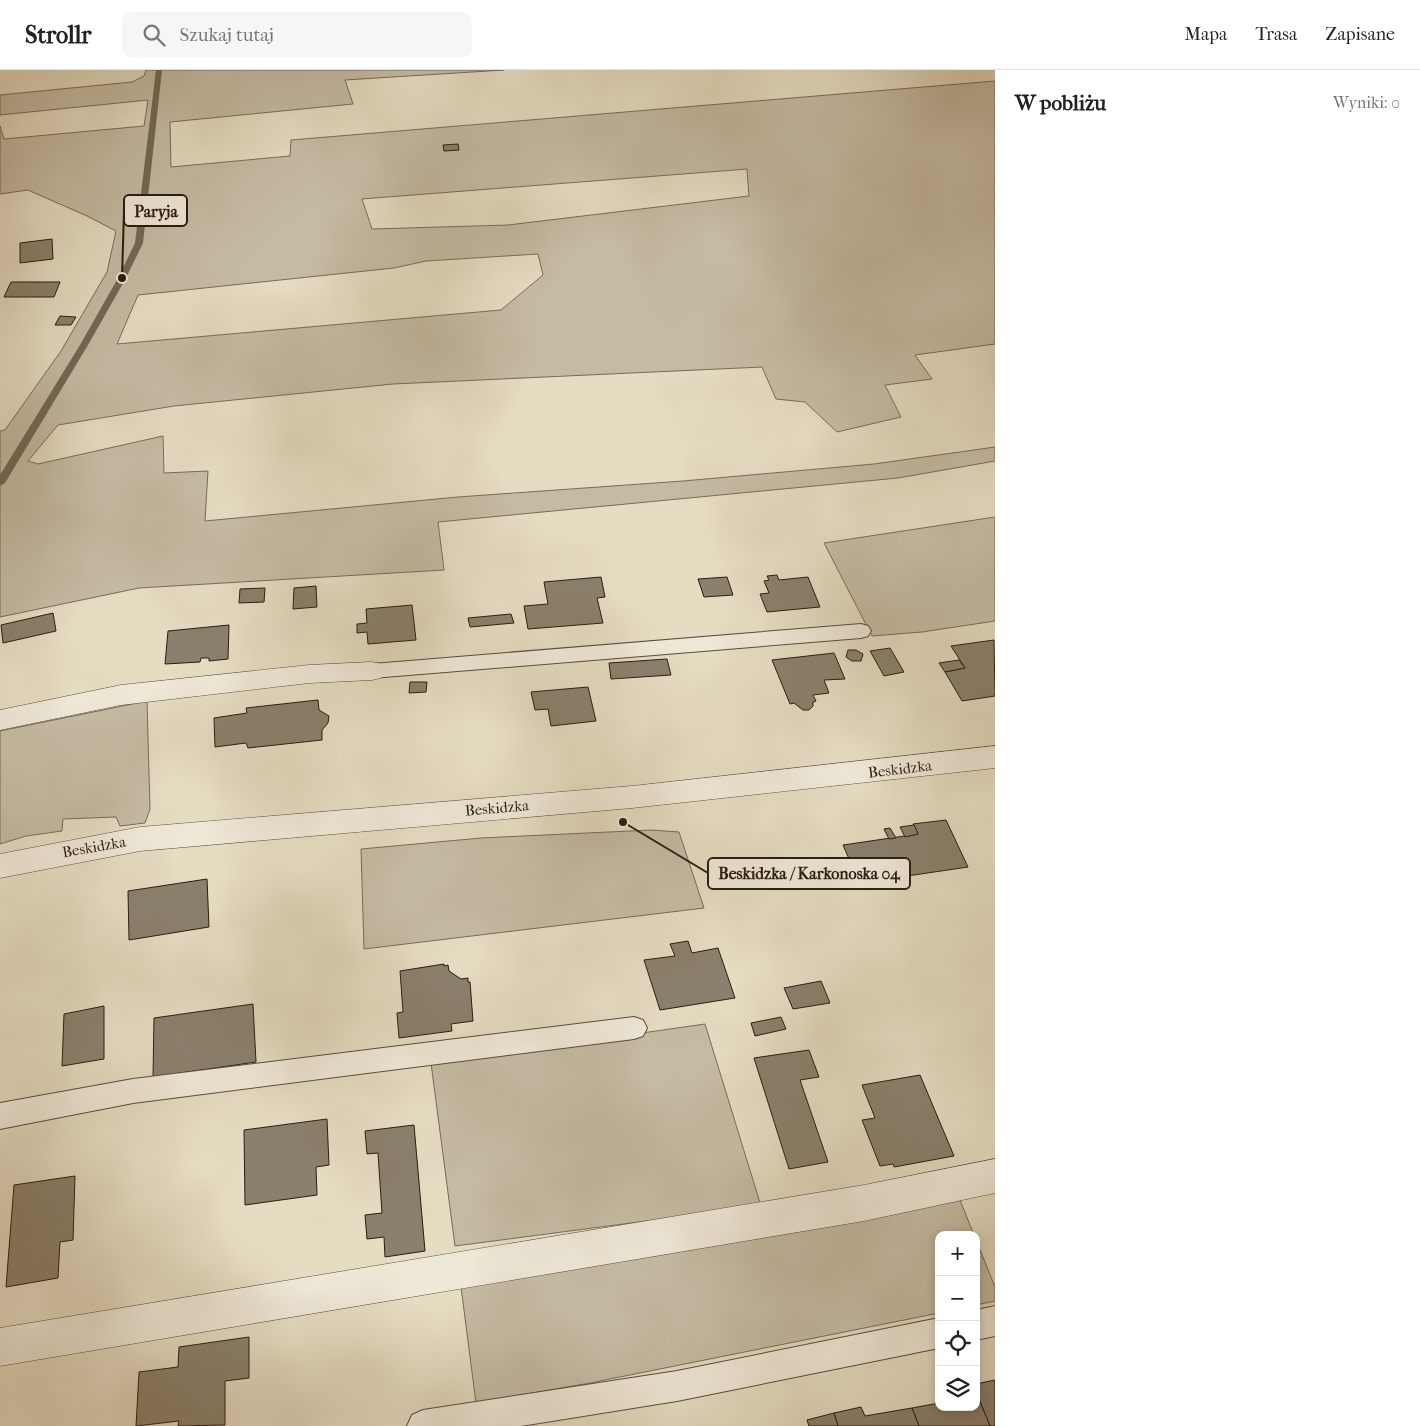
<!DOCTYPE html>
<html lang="pl">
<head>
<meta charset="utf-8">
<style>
	:root { --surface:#fff; --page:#f6f6f6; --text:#222; --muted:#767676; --line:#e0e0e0 }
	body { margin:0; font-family:"IM FELL French Canon",serif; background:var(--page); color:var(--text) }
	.controls { position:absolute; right:15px; bottom:15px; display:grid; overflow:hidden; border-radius:10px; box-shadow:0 2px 8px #0003 }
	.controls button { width:45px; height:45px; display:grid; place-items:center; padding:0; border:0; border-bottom:1px solid var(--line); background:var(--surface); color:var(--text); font:25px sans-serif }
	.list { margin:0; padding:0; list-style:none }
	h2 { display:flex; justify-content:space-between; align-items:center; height:65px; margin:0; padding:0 20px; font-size:21px }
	h2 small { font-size:16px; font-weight:400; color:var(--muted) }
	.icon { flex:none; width:28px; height:28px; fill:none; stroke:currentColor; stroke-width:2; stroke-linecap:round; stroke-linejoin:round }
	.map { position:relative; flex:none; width:995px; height:1356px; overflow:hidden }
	header { display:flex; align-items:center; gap:30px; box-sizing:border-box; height:70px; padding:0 25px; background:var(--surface); border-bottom:1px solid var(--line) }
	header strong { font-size:24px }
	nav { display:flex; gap:28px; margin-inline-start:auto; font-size:18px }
	.search { width:350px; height:45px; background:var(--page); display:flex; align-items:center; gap:12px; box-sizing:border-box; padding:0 18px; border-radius:10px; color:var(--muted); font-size:19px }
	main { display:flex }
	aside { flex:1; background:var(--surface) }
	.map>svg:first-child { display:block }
	.green { fill:#c5bba4; stroke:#766c5a; fill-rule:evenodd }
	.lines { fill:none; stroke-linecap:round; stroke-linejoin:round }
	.stream { fill:#736857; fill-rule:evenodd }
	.building { fill:#8a806d; stroke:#281c11 }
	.service-casing { stroke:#574c3d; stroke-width:2 }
	.minor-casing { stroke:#574c3d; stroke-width:1 }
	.tertiary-casing { stroke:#574c3d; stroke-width:1 }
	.service { fill:#eee8d7; fill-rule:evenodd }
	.minor { fill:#eee8d7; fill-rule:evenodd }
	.tertiary { fill:#eee8d7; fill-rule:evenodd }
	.labels { text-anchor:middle; stroke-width:4; stroke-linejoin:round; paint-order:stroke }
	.street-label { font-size:15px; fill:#281c11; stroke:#eee8d7 }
	.leader { fill:none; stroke:#281c11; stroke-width:2 }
	.callout-dot { fill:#281c11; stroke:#eee8d7; stroke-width:2 }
	.callout { fill:#eee8d7; stroke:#281c11; stroke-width:2 }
	.callout-label { font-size:16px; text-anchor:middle; font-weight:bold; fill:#281c11 }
</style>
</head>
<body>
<header>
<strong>Strollr</strong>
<div class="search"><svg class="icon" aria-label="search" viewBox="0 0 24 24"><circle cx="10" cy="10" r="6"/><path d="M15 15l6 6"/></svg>Szukaj tutaj</div>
<nav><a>Mapa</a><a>Trasa</a><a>Zapisane</a></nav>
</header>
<main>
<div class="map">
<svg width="995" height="1356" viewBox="0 0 995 1356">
	<rect width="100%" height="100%" fill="#e5dcc2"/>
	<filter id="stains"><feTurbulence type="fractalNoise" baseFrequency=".004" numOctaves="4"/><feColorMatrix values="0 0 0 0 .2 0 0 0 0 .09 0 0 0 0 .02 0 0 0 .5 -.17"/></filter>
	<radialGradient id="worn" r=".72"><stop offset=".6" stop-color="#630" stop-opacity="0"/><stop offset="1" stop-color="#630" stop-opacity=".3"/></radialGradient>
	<g class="green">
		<path d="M146 0H504L345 10 353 34 170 52 171 97 290 86 291 70 995 11V274L915 285 932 309 885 315 901 347 837 362 805 332 776 329 762 297 393 314 174 336 58 355 28 391 38 394 163 366 164 403 208 401 205 451 458 427 683 411 874 394 995 377V391L898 408 438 452 444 500 139 518 0 547V361L5 360 61 281 107 202 116 161 87 146 28 120 0 124V56L4 69 144 56 148 30 0 45V25L132 12 144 6ZM747 99 749 126 508 155 372 159 362 129ZM538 184 543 205 501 240 117 274 138 225 394 198 426 191Z"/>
		<polygon points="995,447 995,551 922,562 872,566 824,473"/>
		<polygon points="147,631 150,739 145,753 120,756 116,747 63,749 62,761 26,766 0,774 0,661"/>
		<polygon points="651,760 679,762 704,838 364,879 361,779 481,768"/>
		<polygon points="705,954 761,1136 455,1176 431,993"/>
		<polygon points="958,1125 974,1165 939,1165 939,1243 590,1313 476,1333 461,1217"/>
		<polygon points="976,1170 995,1217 995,1231 976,1235"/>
	</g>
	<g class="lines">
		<polygon class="stream" points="156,0 162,0 143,173 126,208 88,275 5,413 0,416 0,405 80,275 118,208 135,173"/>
	</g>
	<g class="building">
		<polygon points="458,74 459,80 444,81 443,75"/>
		<polygon points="52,169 53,189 20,193 20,173"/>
		<polygon points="11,212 60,212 54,227 4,227"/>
		<polygon points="60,246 76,247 71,255 55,255"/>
		<polygon points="777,505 779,510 808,507 820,537 767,542 760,524 769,523 764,511 769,510 767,506"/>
		<polygon points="601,507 605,527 597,528 603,553 528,559 524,536 548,534 544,512"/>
		<polygon points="727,507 733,525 704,527 698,509"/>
		<polygon points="316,516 317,537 293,539 294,518"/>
		<polygon points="265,518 264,532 239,533 240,519"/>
		<polygon points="412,535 416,570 368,574 367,562 357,563 357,554 367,553 366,539"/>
		<polygon points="53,543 56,561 3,573 1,555"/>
		<polygon points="511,544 514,553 470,557 468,548"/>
		<polygon points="229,555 228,589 209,591 209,588 201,588 200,592 165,594 168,561"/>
		<polygon points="994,570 995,626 962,631 945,602 965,598 951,576"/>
		<polygon points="890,578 904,602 884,606 870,581"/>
		<polygon points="848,580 856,580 863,584 861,591 852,591 846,587"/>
		<polygon points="834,583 845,609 824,610 829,623 813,625 816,631 813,632 813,636 809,640 803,640 794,633 790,634 772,590"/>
		<polygon points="667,589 671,605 611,609 609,593"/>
		<polygon points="959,590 965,598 945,602 939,593"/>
		<polygon points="410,612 427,612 426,622 409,623"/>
		<polygon points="588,617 596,651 551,656 548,639 535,640 531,622"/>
		<polygon points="318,630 319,640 329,646 328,653 322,660 322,670 248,678 246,673 215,677 214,648 247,643 246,638"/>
		<polygon points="946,750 968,797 880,810 876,802 856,805 843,775 918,764 913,754"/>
		<polygon points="914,755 918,764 905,767 900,757"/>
		<polygon points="890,758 896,768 889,769 884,759"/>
		<polygon points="207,809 209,857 129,870 128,821"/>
		<polygon points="688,871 692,883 718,878 735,928 660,940 644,890 675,886 670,874"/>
		<polygon points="444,894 444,896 448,895 449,901 461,909 468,908 468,912 470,912 473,951 451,954 452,961 399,968 397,943 403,942 400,901"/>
		<polygon points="821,911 830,933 793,939 784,918"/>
		<polygon points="253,934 256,992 153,1007 154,948"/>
		<polygon points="104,936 104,989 62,996 64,944"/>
		<polygon points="781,947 786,959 755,966 751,953"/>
		<polygon points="809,980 819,1007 800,1010 828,1092 789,1099 754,988"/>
		<polygon points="920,1005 954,1086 894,1097 893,1094 880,1096 862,1050 875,1048 862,1015"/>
		<polygon points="327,1049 329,1095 316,1097 317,1125 245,1135 244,1060"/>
		<polygon points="414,1055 425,1181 385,1187 384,1167 367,1169 365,1145 382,1143 378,1083 367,1084 365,1061"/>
		<polygon points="75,1106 73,1170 60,1172 58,1208 6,1217 14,1115"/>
		<polygon points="249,1267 249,1308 225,1311 225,1355 178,1356 179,1351 136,1356 139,1302 178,1297 179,1277"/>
		<polygon points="995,1310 995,1356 990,1356 976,1322 976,1314"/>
		<polygon points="976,1322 990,1356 919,1356 912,1338 939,1333 939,1337 976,1337"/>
		<polygon points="861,1337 865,1346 912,1338 919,1356 838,1356 834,1343"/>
		<polygon points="834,1343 838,1356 809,1356 807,1350"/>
	</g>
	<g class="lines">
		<g class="service-casing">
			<g id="service">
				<polygon points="861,554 868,556 871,561 868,566 861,568 372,608 365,606 362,601 365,596 372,594"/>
				<polygon points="634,947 643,950 647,958 643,966 634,969 133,1033 0,1059 0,1033 133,1009"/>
				<polygon points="995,1236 995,1266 976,1270 976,1240"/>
				<polygon points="939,1248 939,1278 677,1331 521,1356 407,1356 412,1345 423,1340 677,1301"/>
			</g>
		</g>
		<g class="minor-casing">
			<g id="minor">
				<polygon points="372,592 381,594 385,601 381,608 372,610 309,613 121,635 0,660 0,640 121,615 309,595"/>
				<polygon points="995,1089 995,1123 864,1151 0,1296 0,1258 864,1115"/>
			</g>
		</g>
		<g class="tertiary-casing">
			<polygon id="tertiary" points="995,676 995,698 632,738 140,781 0,808 0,784 140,757 632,716"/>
		</g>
		<use href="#service" class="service"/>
		<use href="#minor" class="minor"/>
		<use href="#tertiary" class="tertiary"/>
	</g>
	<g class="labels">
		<g class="street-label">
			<text transform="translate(900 699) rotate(-7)" y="5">Beskidzka</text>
			<text transform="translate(497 738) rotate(-5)" y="5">Beskidzka</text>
			<text transform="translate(94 777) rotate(-10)" y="5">Beskidzka</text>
		</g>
	</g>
	<path class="leader" d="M122 208L124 141M623 752L708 803"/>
	<g class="callout-dot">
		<circle cx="122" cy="208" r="5"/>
		<circle cx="623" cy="752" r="5"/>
	</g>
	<g class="callout">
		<rect x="124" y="125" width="63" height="31" rx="5"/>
		<rect x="708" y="788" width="202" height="31" rx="5"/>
	</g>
	<g class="callout-label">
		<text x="156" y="147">Paryja</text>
		<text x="809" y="809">Beskidzka / Karkonoska 04</text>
	</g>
	<rect width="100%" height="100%" filter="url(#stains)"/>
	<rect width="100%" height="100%" fill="url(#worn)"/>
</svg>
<div class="controls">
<button>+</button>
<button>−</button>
<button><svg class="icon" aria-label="locate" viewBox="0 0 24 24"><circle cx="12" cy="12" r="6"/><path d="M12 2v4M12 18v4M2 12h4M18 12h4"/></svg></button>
<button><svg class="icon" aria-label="layers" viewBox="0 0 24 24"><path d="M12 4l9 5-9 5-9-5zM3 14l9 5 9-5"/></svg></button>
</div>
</div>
<aside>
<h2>W pobliżu<small>Wyniki: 0</small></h2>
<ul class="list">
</ul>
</aside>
</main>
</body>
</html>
